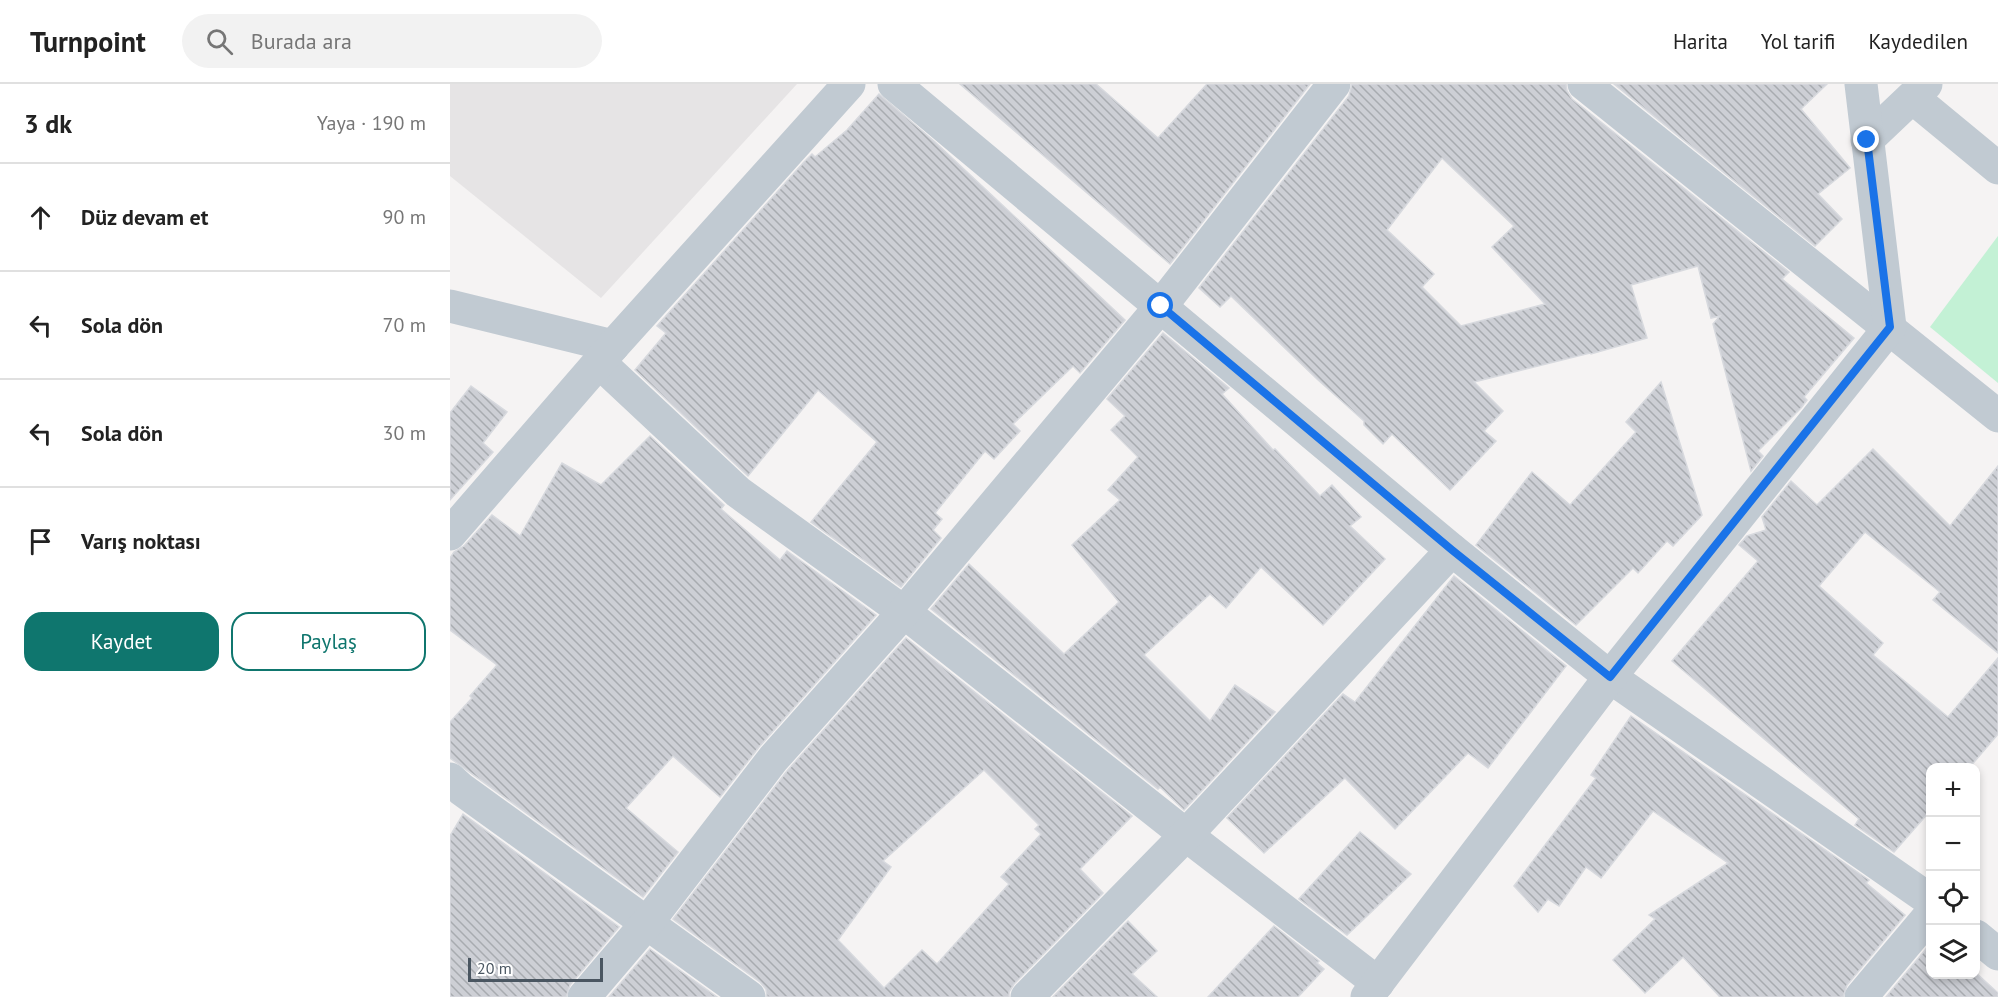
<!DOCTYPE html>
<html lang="tr">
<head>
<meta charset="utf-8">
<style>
	:root { --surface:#fff; --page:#f2f2f2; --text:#222; --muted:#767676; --line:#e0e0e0; --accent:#0f766e }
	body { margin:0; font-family:"PT Sans",sans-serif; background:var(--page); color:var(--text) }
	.controls { position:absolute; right:18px; bottom:18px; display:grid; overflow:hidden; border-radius:12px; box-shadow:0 3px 9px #0003 }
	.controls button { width:54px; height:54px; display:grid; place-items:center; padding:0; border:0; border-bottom:2px solid var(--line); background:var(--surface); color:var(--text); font:30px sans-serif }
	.scale { position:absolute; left:18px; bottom:15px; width:135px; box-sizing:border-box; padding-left:6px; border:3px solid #4a5661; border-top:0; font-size:16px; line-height:21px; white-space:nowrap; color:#4a5661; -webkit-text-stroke:4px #fff; paint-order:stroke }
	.stop { position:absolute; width:18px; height:18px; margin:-14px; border:4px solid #1a73e8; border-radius:50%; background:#fff }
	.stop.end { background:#1a73e8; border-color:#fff; box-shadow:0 2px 6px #0008 }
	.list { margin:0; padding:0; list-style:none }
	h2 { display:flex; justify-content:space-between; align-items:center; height:78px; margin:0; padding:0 24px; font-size:26px }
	h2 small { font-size:20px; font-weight:400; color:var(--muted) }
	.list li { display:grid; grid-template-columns:39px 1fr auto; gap:18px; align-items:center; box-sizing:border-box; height:108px; padding:0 24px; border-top:2px solid var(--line) }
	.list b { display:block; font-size:22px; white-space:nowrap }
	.list em { font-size:20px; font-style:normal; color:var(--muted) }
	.actions { display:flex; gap:12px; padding:18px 24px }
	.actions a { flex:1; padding:14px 0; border:2px solid var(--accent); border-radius:18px; text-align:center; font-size:21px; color:var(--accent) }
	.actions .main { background:var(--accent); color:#fff }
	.icon { flex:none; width:33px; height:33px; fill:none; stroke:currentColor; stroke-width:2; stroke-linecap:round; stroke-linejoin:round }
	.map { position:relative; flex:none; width:1548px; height:913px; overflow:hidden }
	header { display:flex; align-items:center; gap:36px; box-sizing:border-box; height:84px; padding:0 30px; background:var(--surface); border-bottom:2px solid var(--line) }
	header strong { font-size:28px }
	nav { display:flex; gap:33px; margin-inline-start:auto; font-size:21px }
	.search { width:420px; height:54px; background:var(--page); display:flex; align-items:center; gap:15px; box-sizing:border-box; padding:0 21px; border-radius:33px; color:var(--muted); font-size:22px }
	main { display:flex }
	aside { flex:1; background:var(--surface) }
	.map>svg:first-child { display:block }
	.education { fill:#e6e4e5 }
	.grass { fill:#c3f1d5 }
	.building { fill:url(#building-back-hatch); stroke:#d7d9de; stroke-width:1.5; fill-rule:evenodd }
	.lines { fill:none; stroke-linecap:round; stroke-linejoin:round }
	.minor { stroke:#c1cad2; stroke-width:33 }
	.route { stroke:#1a73e8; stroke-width:8 }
</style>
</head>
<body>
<header>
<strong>Turnpoint</strong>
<div class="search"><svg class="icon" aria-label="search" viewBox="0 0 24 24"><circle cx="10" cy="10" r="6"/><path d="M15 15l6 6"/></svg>Burada ara</div>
<nav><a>Harita</a><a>Yol tarifi</a><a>Kaydedilen</a></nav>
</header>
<main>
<aside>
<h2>3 dk<small>Yaya · 190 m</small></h2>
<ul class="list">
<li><svg class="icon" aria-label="ahead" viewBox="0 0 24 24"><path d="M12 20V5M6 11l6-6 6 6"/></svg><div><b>Düz devam et</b></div><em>90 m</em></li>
<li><svg class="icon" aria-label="left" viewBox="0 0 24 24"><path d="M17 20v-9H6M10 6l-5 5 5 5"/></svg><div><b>Sola dön</b></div><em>70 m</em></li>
<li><svg class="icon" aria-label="left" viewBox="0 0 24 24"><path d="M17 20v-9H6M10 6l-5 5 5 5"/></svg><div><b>Sola dön</b></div><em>30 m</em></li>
<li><svg class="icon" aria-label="arrive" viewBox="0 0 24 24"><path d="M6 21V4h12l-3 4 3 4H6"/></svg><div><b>Varış noktası</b></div></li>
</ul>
<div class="actions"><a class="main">Kaydet</a><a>Paylaş</a></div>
</aside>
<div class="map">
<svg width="1548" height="913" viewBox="0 0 1548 913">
	<defs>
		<pattern id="building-back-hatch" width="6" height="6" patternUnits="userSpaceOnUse" patternTransform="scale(1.5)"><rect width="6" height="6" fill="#cdcfd5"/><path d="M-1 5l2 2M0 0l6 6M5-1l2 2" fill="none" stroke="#a8abb0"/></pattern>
	</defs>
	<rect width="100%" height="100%" fill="#f5f3f3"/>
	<polygon class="education" points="0,0 347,0 151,214 0,92"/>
	<polygon class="grass" points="1548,152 1548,299 1480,243"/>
	<g class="building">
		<polygon points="510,0 646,0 708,54 757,0 860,0 720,180"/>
		<path d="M902 0H1116L1117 7 1122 15 1339 188 1332 195 1404 254 1354 313 1357 316 1351 324 1308 367 1313 372 1301 387 1263 240 1270 232 1261 234 1248 182 1181 201 1197 254 1141 270 1140 269 1024 298 1053 327 1034 347 1046 357 1000 406 942 350 933 360 914 341V337L867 295 781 212 770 223 749 204 899 12ZM992 74 1064 142 1042 163 1095 220 1011 242 972 203 984 190 937 146Z"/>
		<polygon points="1164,0 1377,0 1351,25 1400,84 1368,110 1392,135 1365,162"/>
		<polygon points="429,10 485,58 675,236 630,289 623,282 563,340 570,347 544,375 535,367 485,429 492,435 483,446 491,454 451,503 361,438 427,358 368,306 298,392 185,286 216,249 207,242 354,78 362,70 365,73 397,46"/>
		<polygon points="713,249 779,304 772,310 823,366 825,365 870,412 882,401 911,433 900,442 935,475 873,541 811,483 776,524 760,510 694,571 760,637 785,601 825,628 734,726 710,703 708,705 481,525 519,480 614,570 669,518 622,461 670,416 658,406 688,373 661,346 675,332 657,315"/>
		<polygon points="1211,298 1252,431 1223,462 1217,457 1188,489 1183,484 1126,541 1026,461 1082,388 1120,421 1186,348 1176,338"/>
		<polygon points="21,302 57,328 33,359 43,368 0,416 0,329"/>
		<polygon points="200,352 274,421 271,425 330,476 337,467 426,531 309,663 270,713 223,672 176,724 228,768 193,813 0,674 0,638 22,614 20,612 47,581 0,546 0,474 4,468 14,462 42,431 70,452 112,379 151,401"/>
		<polygon points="1423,365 1500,442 1548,382 1548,569 1483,516 1490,508 1415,448 1369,502 1433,559 1423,571 1498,633 1548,574 1548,650 1519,684 1480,684 1480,727 1444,768 1405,741 1409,735 1222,577 1308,477 1289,461 1297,452 1316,446 1312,433 1341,397 1367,421"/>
		<polygon points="1004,492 1116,582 1038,684 1018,669 945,745 895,694 814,769 777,734 893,610 905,618"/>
		<path d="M456 554 682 732 630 785 653 809 564 900 559 908V913H317L316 905 310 898 223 835 337 687ZM534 686 589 741 585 745 591 750 551 793 559 800 487 880 472 866 434 904 388 856 441 783 433 777Z"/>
		<polygon points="1181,632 1419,796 1416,799 1455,831 1397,901 1393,913 1270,913 1233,873 1195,909 1163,876 1205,835 1199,831 1278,779 1203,727 1151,794 1136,783 1109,822 1098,815 1088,828 1064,802 1146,694 1141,691"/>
		<polygon points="13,730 169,843 120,901 116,913 0,913 0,752"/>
		<polygon points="910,748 961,790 897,851 849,815"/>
		<polygon points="678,837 707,867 682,890 707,913 603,913"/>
		<polygon points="824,842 869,877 867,879 874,885 848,913 758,913"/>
		<polygon points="1480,860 1480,891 1526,891 1526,889 1548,909 1548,913 1436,913"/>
		<polygon points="200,865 267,913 159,913"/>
	</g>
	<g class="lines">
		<g class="minor">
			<polyline points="444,0 1002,466 1160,593 1480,816"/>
			<polyline points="1134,0 1548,332"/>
			<polyline points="1463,14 1548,84"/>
			<polyline points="1417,56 1476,0"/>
			<polyline points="0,222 163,262"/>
			<polyline points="149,278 288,408 454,528 736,751 928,899"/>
			<polyline points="0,450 163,262 399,0"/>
			<polyline points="0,695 11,705 299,913"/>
			<polyline points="1526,852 1548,870"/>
			<polyline points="134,913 197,839 323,675 454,528 711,222 884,0"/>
			<polyline points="577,913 736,751 1002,466"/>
			<polyline points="917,913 1160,593 1440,243 1411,0"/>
			<polyline points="1411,913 1480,831"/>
		</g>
	</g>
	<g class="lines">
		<polyline class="route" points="711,222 1002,466 1160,593 1440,243 1417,56"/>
	</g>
</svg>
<div class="controls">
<button>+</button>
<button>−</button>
<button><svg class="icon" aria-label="locate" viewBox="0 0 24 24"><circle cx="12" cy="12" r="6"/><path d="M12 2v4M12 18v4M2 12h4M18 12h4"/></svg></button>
<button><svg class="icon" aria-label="layers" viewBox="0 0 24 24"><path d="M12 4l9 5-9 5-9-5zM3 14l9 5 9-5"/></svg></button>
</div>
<div class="scale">20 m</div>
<div class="stop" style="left:711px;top:222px"></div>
<div class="stop end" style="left:1417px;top:56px"></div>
</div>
</main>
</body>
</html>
